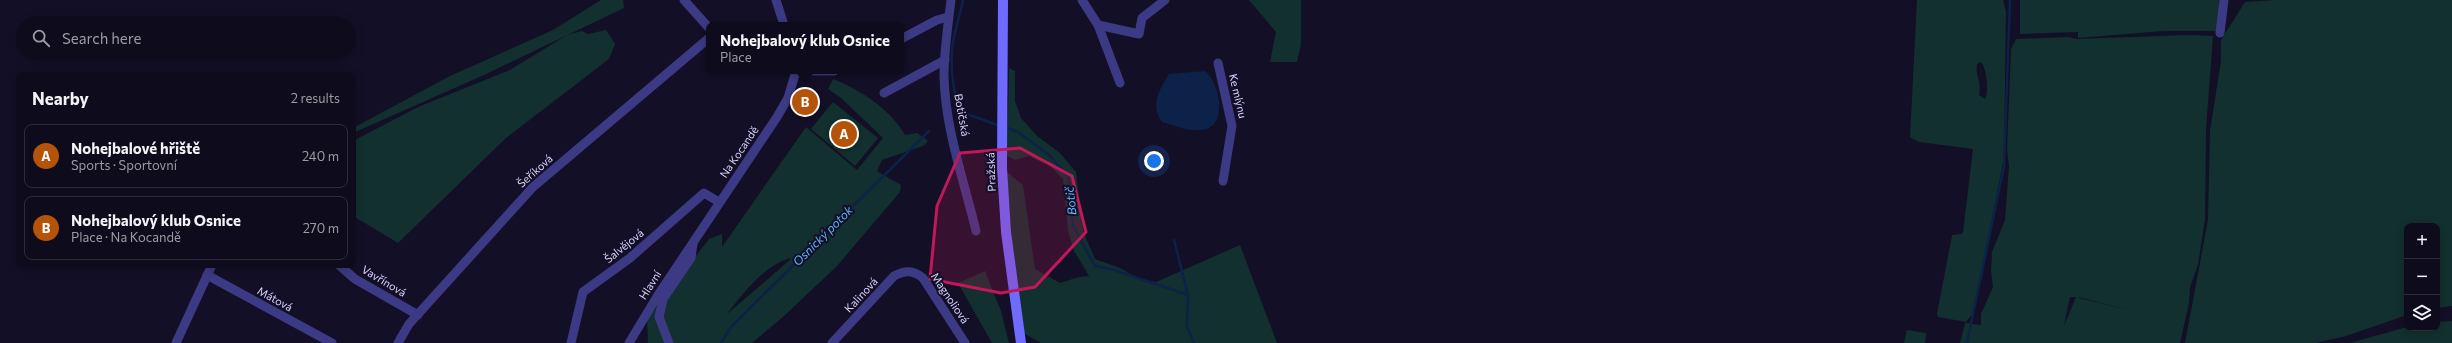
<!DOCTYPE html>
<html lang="en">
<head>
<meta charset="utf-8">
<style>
	:root { --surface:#0e0b1c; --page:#1c1929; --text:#f1f3f6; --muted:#9b9ba3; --line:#2e2b3b; --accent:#b45309 }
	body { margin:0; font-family:Commissioner,sans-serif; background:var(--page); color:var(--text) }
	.controls { position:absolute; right:12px; bottom:12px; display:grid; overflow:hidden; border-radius:8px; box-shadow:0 2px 10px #0003 }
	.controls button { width:36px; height:36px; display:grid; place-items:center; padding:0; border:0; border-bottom:1px solid var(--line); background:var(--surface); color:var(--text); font:20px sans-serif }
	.you { position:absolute; left:1154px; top:161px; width:14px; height:14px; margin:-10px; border:3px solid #fff; border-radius:50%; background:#1a73e8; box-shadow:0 0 0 6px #1a73e833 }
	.badge { display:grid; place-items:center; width:26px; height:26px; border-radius:50%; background:var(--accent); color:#fff; font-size:13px; font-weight:700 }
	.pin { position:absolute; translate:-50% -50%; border:2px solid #fff; box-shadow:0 1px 4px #0006 }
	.popup { position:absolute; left:706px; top:22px; width:198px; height:52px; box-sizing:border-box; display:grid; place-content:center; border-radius:8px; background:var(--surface); filter:drop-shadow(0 1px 3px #0005); font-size:13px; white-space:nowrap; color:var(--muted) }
	.popup b { font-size:15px; color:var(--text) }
	.popup::after { content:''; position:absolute; left:50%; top:100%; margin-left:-8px; border:8px solid transparent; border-top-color:var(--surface) }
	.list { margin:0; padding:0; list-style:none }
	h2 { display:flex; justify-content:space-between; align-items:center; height:52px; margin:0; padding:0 16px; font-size:17px }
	h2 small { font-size:13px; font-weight:400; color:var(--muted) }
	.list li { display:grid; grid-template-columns:26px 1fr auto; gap:12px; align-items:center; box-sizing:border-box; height:64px; margin:0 8px 8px; padding:0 8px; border:1px solid var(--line); border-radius:8px }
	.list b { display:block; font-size:15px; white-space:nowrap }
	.list p { margin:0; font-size:13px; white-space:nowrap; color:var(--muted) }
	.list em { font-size:13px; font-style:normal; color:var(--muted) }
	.icon { flex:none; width:22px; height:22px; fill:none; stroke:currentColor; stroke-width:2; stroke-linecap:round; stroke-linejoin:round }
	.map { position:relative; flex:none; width:2452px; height:343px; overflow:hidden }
	.search { position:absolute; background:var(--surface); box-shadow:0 2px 10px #0003; left:16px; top:16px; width:340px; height:44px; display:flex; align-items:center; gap:10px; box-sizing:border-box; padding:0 14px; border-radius:22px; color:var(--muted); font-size:15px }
	.panel { position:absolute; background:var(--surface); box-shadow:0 2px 10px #0003; left:16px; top:72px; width:340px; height:196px; border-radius:8px }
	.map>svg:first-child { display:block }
	.green { fill:#12302f; fill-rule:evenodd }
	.water { fill:#0c2248 }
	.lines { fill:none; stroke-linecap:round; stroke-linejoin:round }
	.stream { stroke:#0c2248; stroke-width:2.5 }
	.minor { stroke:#3d3a85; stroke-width:9 }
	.secondary { stroke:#6f6bff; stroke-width:10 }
	.marked { fill:#c2185b; fill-opacity:0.2; stroke:#c2185b; stroke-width:3; stroke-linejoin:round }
	.labels { text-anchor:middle; stroke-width:4; stroke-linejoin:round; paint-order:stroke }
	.street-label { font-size:11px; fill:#d9d4ff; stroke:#130f26 }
	.water-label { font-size:12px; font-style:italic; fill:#62b6ff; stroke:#130f26 }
</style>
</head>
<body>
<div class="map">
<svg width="2452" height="343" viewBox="0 0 2452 343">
	<rect width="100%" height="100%" fill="#130f26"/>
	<g class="green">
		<polygon points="601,0 623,0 624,8 484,75 353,133 353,128 450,76 553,30"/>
		<polygon points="1249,0 1301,0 1301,44 1297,62 1270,62 1276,32"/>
		<path d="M1917 0H2003L2006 12 2004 157 1974 312 1966 322 1938 317 1937 314 1952 235 1961 234 1963 232 1973 149 1919 142 1910 137ZM1981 62C1987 68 1989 93 1985 99L1979 95C1982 83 1975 75 1977 64Z"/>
		<polygon points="2020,0 2219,0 2218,31 2163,31 2078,38 2078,32 2020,34"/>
		<polygon points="2276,0 2452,0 2452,306 2437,308 2437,226 2407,226 2407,315 2346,336 2315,343 2185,343 2208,220 2210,131 2221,61 2221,40 2245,2"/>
		<polygon points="606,30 615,44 609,59 506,138 398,243 353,216 353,141 418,107 510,70 567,35 582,31 588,34"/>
		<path d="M2188 35 2213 36 2206 129 2205 220 2198 265 2190 287 2189 303 2180 343H1960L1965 323 1981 325V314L1993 287 1991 271 1992 252 2005 220 2009 166 2007 149 2011 49 2016 39 2068 37 2076 39ZM2070 297H2076L2064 326ZM2078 297 2133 311 2079 298Z"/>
		<polygon points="1009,68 1015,71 1015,101 1021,118 1037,136 1060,153 1076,172 1083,231 1095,259 1120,268 1137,278 1156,282 1240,245 1277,343 1041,343 1023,333 1013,265 1007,172 1023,185 1035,269 1060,283 1079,277 1089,276 1074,251 1068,231 1063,179 1050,166 1029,156 1015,160 1007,156"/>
		<path d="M833 79C860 89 891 110 905 135L917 133 928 141 923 146 882 160 877 171 901 185 900 192 837 266 784 316 752 343H648L647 320 654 310 709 239 722 234V247L806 127 857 170 883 138 841 98 828 89ZM790 258 791 259 727 314C743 293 764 266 790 258Z"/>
		<polygon points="833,102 878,138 855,166 811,129"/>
		<polygon points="985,271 1001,311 1009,343 992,343 958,283"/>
		<polygon points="2452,321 2452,343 2350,343 2407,327 2437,328 2437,322"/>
		<polygon points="1907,330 1926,333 1925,343 1904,343"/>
	</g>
	<path class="water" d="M1205 71C1220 83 1229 127 1202 130 1190 132 1173 125 1162 122 1150 106 1159 90 1169 74Z"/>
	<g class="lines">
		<g class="stream">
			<path d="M963 0C960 16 953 34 952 51 951 68 952 105 967 114L1000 126"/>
			<polyline points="1005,127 1018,132 1049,155 1068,176 1073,226 1095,266 1111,269 1188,295 1187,327 1194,343"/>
			<polyline points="1174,240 1188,295"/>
			<polyline points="721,343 731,327 929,131"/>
			<polyline points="1967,343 2004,166 2010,0"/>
		</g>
		<g class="minor">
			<polyline points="684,0 709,28"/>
			<polyline points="776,0 784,25"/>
			<path d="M951 0C948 25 944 51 944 76 945 128 964 181 976 231"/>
			<polyline points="1082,0 1098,25 1120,83"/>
			<polyline points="1098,25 1139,34 1142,18 1165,0"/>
			<polyline points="2220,33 2224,0"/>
			<polyline points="901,39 937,20 948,17"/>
			<polyline points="1218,63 1232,126 1223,181"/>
			<polyline points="812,71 834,71"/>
			<polyline points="884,93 945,60"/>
			<polyline points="339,265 355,279 418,315"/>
			<polyline points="207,275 332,343"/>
			<polyline points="176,343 212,265"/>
			<polyline points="398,343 409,324 533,187 709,38"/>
			<polyline points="571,343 583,292 630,258 704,193 719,202"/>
			<polyline points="629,343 658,295 777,117 788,98 796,71"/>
			<polyline points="669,343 659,317 663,299 691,258 693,243"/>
			<path d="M832 343 894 276C905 270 913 270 923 278L965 343"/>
		</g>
		<polyline class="secondary" points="1003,0 1002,168 1006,232 1021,343"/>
	</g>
	<path class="marked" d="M1020 148 1072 176 1086 232 1035 287 1001 293 930 279 937 206 960 153Z"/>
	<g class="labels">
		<g class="street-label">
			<text transform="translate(1238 96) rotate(77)" y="4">Ke mlýnu</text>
			<text transform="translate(962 115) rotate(80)" y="4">Botičská</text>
			<text transform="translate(739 152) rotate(-56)" y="4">Na Kocandě</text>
			<text transform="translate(535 171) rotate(-42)" y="4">Šeříková</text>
			<text transform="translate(991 172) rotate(-92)" y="4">Pražská</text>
			<text transform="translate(624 246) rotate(-39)" y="4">Šalvějová</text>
			<text transform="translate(384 281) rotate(31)" y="4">Vavřínová</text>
			<text transform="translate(650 285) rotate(-58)" y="4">Hlavní</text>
			<text transform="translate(861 295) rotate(-47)" y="4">Kalinová</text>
			<text transform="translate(950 298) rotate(56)" y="4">Magnoliová</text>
			<text transform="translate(275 299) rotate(29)" y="4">Mátová</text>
		</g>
		<g class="water-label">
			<text transform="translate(1071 201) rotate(-96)" y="4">Botič</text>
			<text transform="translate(823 236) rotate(-45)" y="4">Osnický potok</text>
		</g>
	</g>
</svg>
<div class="controls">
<button>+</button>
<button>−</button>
<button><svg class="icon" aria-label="layers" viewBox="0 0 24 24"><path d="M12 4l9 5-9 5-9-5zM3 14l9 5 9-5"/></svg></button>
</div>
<div class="you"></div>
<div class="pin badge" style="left:844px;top:134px">A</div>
<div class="pin badge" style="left:805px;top:102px">B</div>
<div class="popup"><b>Nohejbalový klub Osnice</b>Place</div>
<div class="search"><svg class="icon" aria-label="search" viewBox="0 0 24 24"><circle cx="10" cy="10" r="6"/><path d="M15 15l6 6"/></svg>Search here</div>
<section class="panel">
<h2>Nearby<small>2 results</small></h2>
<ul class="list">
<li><span class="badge">A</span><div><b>Nohejbalové hřiště</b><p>Sports · Sportovní</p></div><em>240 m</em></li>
<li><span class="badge">B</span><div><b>Nohejbalový klub Osnice</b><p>Place · Na Kocandě</p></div><em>270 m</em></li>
</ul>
</section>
</div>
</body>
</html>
